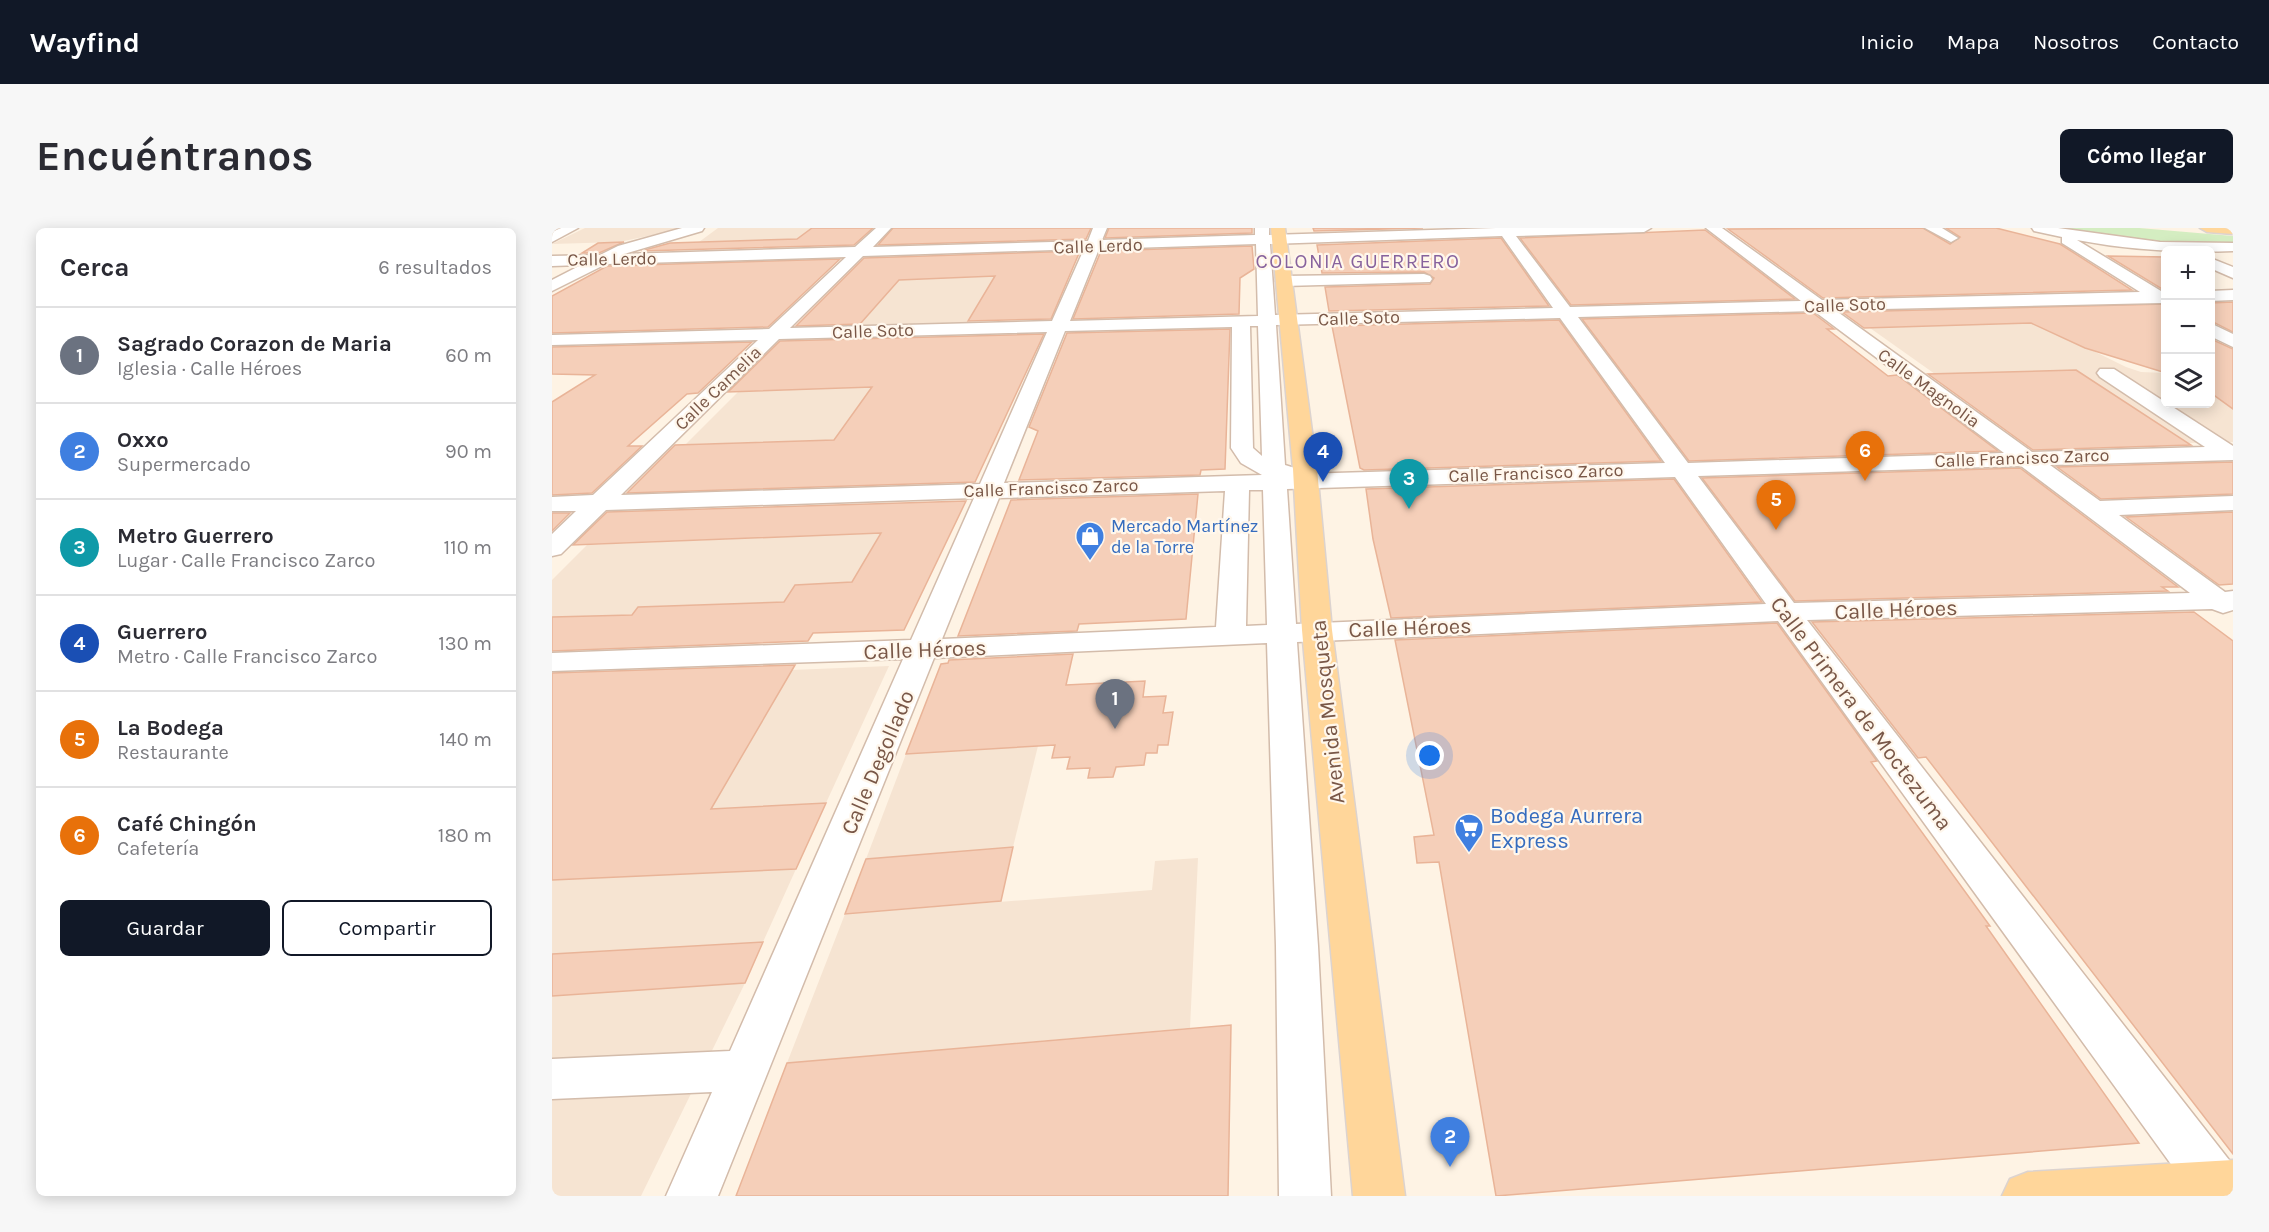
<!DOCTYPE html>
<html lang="es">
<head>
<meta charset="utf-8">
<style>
	:root { --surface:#fff; --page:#f7f7f7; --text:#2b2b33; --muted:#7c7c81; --line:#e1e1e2; --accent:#111827 }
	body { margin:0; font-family:Karla,sans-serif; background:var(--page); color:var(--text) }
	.controls { position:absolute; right:18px; top:18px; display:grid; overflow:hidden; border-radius:9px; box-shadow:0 3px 15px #0003 }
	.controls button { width:54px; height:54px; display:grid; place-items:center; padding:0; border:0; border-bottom:2px solid var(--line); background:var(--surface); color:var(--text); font:30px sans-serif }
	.you { position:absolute; left:878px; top:528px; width:21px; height:21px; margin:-15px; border:4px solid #fff; border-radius:50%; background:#1a73e8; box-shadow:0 0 0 9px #1a73e833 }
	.badge { display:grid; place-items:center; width:39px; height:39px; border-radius:50%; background:var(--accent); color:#fff; font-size:20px; font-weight:700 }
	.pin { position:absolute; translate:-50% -50px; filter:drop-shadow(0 2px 3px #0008) }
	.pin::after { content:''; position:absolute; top:32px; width:21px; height:18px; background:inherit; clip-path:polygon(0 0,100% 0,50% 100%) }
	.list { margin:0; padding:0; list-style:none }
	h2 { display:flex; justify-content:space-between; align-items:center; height:78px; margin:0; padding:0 24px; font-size:26px }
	h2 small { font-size:20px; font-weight:400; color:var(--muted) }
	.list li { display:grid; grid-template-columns:39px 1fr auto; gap:18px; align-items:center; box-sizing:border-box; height:96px; padding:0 24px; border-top:2px solid var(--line) }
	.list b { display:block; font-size:22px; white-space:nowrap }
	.list p { margin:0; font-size:20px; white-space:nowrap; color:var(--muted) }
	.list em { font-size:20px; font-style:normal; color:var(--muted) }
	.actions { display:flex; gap:12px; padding:18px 24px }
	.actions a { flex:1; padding:14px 0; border:2px solid var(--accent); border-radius:9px; text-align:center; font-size:21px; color:var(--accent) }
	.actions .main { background:var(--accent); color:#fff }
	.icon { flex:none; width:33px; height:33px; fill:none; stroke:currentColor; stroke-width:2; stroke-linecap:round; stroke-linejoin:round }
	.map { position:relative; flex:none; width:1681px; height:968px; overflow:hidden; border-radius:9px }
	header { display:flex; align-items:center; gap:36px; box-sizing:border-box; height:84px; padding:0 30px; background:var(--accent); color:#fff }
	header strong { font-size:28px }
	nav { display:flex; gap:33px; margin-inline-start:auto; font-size:21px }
	.intro { display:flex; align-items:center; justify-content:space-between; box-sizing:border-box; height:144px; padding:0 36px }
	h1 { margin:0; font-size:42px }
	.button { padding:15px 27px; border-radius:9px; background:var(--accent); color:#fff; font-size:21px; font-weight:700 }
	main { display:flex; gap:36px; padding:0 36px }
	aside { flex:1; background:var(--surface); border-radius:9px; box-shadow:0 3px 15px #0003 }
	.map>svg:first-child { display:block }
	.residential { fill:#f6e4d2 }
	.green { fill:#d4edc1 }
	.building { fill:#f5cfb9; stroke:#e9b498; stroke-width:1.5 }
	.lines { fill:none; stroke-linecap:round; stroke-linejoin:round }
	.minor-casing { stroke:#d3bcab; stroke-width:3 }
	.major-casing { stroke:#dcd3cf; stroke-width:3 }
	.minor { fill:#fff; fill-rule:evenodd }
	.major { fill:#ffd69a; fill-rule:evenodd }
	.labels { text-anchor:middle; stroke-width:4.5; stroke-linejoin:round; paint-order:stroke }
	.far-street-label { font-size:18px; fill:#795747; stroke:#fff7ec }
	.far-shop-label { font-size:18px; fill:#366cbe; stroke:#fff7ec; text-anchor:start }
	.far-neighbourhood-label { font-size:20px; letter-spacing:1.5px; fill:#87629d; stroke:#fff7ec }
	.street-label { font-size:22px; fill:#795747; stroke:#fff7ec }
	.shop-label { font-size:22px; fill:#366cbe; stroke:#fff7ec; text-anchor:start }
</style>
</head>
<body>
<header>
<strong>Wayfind</strong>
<nav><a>Inicio</a><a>Mapa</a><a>Nosotros</a><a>Contacto</a></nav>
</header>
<div class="intro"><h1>Encuéntranos</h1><a class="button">Cómo llegar</a></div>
<main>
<aside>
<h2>Cerca<small>6 resultados</small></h2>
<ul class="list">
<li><span class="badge" style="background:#6b7280">1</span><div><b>Sagrado Corazon de Maria</b><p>Iglesia · Calle Héroes</p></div><em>60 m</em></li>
<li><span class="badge" style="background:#3f7fe0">2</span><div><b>Oxxo</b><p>Supermercado</p></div><em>90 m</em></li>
<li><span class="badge" style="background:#0f9aa8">3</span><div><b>Metro Guerrero</b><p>Lugar · Calle Francisco Zarco</p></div><em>110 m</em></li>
<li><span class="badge" style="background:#1a4fb4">4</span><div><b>Guerrero</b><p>Metro · Calle Francisco Zarco</p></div><em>130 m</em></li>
<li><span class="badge" style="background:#e8710a">5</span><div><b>La Bodega</b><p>Restaurante</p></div><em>140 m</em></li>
<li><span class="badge" style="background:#e8710a">6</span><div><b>Café Chingón</b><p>Cafetería</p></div><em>180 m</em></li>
</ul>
<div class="actions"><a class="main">Guardar</a><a>Compartir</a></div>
</aside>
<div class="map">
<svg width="1681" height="968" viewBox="0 0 1681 968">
	<rect width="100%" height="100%" fill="#fef3e4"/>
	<g class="residential">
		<polygon points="33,0 134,0 67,14 0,16"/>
		<polygon points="166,0 260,0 243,12 147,14"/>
		<polygon points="471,23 454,53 424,79 414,95 306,98 349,49 404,50 412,38 429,37 435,25"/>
		<polygon points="1452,79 1574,139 1589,144 1613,145 1614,176 1658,176 1659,165 1681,181 1681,214 1636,215 1524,142 1383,146 1318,100 1429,95 1401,81"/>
		<polygon points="403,156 282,212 134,216 186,164"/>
		<polygon points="328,305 301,354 212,407 202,375 86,379 80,387 0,389 0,352 35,317"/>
		<polygon points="337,438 274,575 159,581 240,442"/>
		<polygon points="486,518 461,619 314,631 354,526"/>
		<polygon points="646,630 638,800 235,835 293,686 600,662 603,633"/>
		<polygon points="244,641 211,714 0,726 0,652"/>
		<polygon points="193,755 89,968 0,968 0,768"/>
	</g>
	<polygon class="green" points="1507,0 1587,0 1681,8 1681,15 1602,14"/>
	<g class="building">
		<polygon points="260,0 321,0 302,17 89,23 118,15 245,11"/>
		<polygon points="341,0 539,0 534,11 326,17"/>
		<polygon points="557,0 700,0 700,5 553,10"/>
		<polygon points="761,0 871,0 762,3"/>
		<polygon points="1371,0 1398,16 1408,9 1394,0 1444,0 1508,16 1580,62 1271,70 1176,1"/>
		<polygon points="1153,2 1243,71 1019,77 968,10"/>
		<polygon points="949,10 997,78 777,83 773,59 878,56 882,50 872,44 770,45 765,17"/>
		<polygon points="72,14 47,25 30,25 46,15"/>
		<polygon points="700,18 702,41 688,50 687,86 521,91 549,23"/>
		<polygon points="528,23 499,91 416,93 443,48 347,52 308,96 244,98 312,30"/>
		<polygon points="1556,28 1614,29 1614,61 1610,61"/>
		<polygon points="288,31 216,99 0,105 0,68 55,38"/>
		<polygon points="1681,74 1681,104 1659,93 1659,75"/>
		<polygon points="1614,76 1614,145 1533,120 1479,95 1312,100 1290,84"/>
		<polygon points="1261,85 1282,101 1275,101 1336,148 1345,147 1446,223 1137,233 1030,91"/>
		<polygon points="1007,92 1109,233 812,242 808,240 780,98"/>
		<polygon points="678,101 673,241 649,242 648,247 467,252 486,203 477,199 515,105"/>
		<polygon points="492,106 423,254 75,265 123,217 282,212 320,159 176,164 228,113"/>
		<polygon points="1659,111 1681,121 1681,181 1659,165"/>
		<polygon points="200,114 146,165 135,166 76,218 90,218 40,265 0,267 0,174 43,147 0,146 0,119"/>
		<polygon points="1524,142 1639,217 1481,222 1376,146"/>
		<polygon points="1681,234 1681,266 1549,271 1505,239"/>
		<polygon points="1468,240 1626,359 1610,359 1616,363 1243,373 1150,250"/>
		<polygon points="1122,251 1210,374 839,390 821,311 814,261"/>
		<polygon points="646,266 634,391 527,396 525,403 406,408 459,272"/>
		<polygon points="414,273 352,402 261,405 256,413 0,423 0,389 80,387 86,379 232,374 243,357 300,354 329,305 21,317 55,284"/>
		<polygon points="1681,284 1681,356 1667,357 1574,289"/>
		<polygon points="0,285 18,285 0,303"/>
		<polygon points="1642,384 1681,413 1681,926 1374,529 1366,530 1260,394"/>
		<polygon points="1225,395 1325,533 1319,534 1438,698 1434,698 1587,915 944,968 887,634 865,635 862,609 882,607 843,412"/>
		<polygon points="521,426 514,457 593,453 591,469 614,468 611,485 621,484 616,517 606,517 605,525 594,525 592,537 564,539 561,549 536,550 538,540 515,541 518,529 500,530 503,517 354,526 389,436 396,435 397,432"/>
		<polygon points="243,437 159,581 274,575 244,641 0,652 0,445"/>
		<polygon points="461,619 449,673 293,686 314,631"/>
		<polygon points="211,714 193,755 0,768 0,726"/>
		<polygon points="679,797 676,968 184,968 235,835"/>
	</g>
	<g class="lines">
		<g class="minor-casing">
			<g id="minor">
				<polygon points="9,0 26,0 0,14 0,4"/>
				<path d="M130 0H152L150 3 72 26 303 19 324 0H339L321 19 536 13 541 0H555L550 12 703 7V0H717V7L944 0H1099L1092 4 964 8 1018 79 1249 73 1154 0H1170L1270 72 1588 64 1510 15V9L1482 3 1480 0H1506L1608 14 1681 15V23C1631 25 1577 22 1525 12L1609 63H1614V74L1609 75 1283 82 1480 224 1653 219 1548 149 1545 145 1548 141H1562L1681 218V232L1498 237 1548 273 1681 268V282L1567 287 1673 364 1681 363V382L1671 385 1660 381 1255 392 1681 937V968H1642L1226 393 745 414 766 718 779 968H727L724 718 715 415 382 430 166 968H114L160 864 0 871V831L178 823 351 431 0 443V425L359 412 422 270 54 282 9 326 0 328V306L24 283H0V269L41 267 206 112 0 117V107L217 101 294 29 54 36 0 63V52L29 37 0 38V28L48 27 66 18ZM950 8 1001 80 723 87 718 16ZM704 16 706 88 518 93 547 21ZM532 21 500 93 238 100 311 28ZM1262 83 1452 225 1136 235 1026 89ZM1008 90 1113 235 750 246 746 241 733 237 724 97ZM698 98H706L710 228 701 220ZM680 99 679 220 689 235 710 247 452 255 513 103ZM495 104 428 256 69 267 227 111ZM1469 238 1638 365 1242 375 1146 248ZM1123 249 1214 376 744 396 735 261ZM697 262H711L715 397 694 398ZM673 263 664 399 390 411 447 270Z"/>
				<polygon points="1373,0 1390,0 1406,10 1399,14"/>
				<polygon points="1658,30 1681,39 1681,50 1658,40"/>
				<polygon points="872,46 878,48 880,51 878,54 732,58 724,53 732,48"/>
				<polygon points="1681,62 1681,72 1658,73 1658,63"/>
				<polygon points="1658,95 1681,106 1681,119 1658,108"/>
			</g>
		</g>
		<g class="major-casing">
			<g id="major">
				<polygon points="719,0 733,0 765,241 780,402 853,968 801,968 750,402 741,241"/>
				<polygon points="1648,0 1681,0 1681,6 1655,4"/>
				<polygon points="1681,932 1681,968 1450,968 1458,951 1476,944"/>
			</g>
		</g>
		<use href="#minor" class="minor"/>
		<use href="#major" class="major"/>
	</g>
	<defs>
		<g id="shop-pin" transform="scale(1.5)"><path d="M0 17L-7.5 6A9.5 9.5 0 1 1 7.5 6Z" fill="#3f7fe0" stroke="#fff7ec"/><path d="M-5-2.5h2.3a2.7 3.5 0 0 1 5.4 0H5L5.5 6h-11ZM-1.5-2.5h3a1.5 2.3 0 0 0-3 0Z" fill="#fff"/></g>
		<g id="supermarket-pin" transform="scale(1.5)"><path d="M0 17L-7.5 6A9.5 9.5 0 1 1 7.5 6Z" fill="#3f7fe0" stroke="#fff7ec"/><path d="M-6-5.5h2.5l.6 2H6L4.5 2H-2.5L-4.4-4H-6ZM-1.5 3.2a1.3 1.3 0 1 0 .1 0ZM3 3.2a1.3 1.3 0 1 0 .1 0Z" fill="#fff"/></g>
	</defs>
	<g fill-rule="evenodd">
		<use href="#shop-pin" x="538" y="308"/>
		<use href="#supermarket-pin" x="917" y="600"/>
	</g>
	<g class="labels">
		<g class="far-street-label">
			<text transform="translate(546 18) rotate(-2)" y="6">Calle Lerdo</text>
			<text transform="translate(60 31) rotate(-1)" y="6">Calle Lerdo</text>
			<text transform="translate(1293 77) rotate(-2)" y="6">Calle Soto</text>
			<text transform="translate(807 90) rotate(-2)" y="6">Calle Soto</text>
			<text transform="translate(321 103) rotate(-2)" y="6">Calle Soto</text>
			<text transform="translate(166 160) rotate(-44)" y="6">Calle Camelia</text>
			<text transform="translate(1377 160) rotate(36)" y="6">Calle Magnolia</text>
			<text transform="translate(1470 230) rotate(-2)" y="6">Calle Francisco Zarco</text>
			<text transform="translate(984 245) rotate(-2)" y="6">Calle Francisco Zarco</text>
			<text transform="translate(499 260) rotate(-2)" y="6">Calle Francisco Zarco</text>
		</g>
		<g class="far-shop-label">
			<text x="559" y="304">Mercado Martínez<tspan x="559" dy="21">de la Torre</tspan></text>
		</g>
		<g class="far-neighbourhood-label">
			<text x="806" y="40">COLONIA GUERRERO</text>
		</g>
		<g class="street-label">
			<text transform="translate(1344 381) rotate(-2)" y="8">Calle Héroes</text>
			<text transform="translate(858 399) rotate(-2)" y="8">Calle Héroes</text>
			<text transform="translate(373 421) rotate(-2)" y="8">Calle Héroes</text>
			<text transform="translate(775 484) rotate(-96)" y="8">Avenida Mosqueta</text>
			<text transform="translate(1310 485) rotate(53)" y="8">Calle Primera de Moctezuma</text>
			<text transform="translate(325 534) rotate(-67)" y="8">Calle Degollado</text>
		</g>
		<g class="shop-label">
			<text x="938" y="595">Bodega Aurrera<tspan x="938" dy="25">Express</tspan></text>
		</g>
	</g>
</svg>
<div class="controls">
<button>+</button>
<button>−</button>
<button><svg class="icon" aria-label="layers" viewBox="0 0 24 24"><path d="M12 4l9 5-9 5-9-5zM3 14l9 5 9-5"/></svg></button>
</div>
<div class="you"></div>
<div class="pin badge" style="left:563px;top:501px;background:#6b7280">1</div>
<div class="pin badge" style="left:898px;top:939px;background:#3f7fe0">2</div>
<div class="pin badge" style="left:857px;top:281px;background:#0f9aa8">3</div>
<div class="pin badge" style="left:771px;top:254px;background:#1a4fb4">4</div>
<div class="pin badge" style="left:1224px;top:302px;background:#e8710a">5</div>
<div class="pin badge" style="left:1313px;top:253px;background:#e8710a">6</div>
</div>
</main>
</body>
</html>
